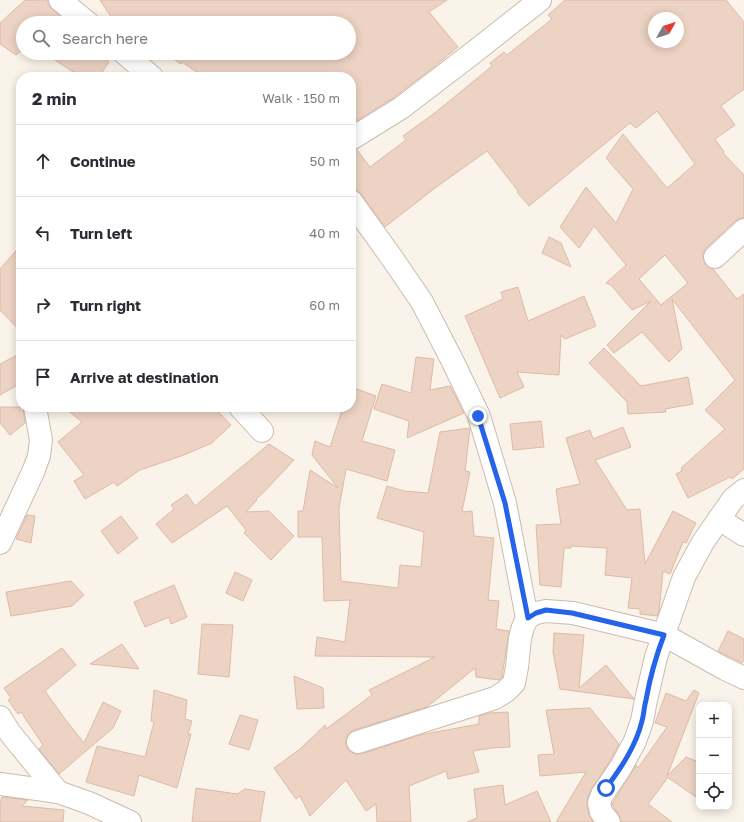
<!DOCTYPE html>
<html lang="en">
<head>
<meta charset="utf-8">
<style>
	:root { --surface:#fff; --page:#f7f7f7; --text:#2b2b33; --muted:#7c7c81; --line:#e1e1e2 }
	body { margin:0; font-family:"Golos Text",sans-serif; background:var(--page); color:var(--text) }
	.controls { position:absolute; right:12px; bottom:12px; display:grid; overflow:hidden; border-radius:8px; box-shadow:0 2px 10px #0003 }
	.controls button { width:36px; height:36px; display:grid; place-items:center; padding:0; border:0; border-bottom:1px solid var(--line); background:var(--surface); color:var(--text); font:20px sans-serif }
	.compass { position:absolute; left:648px; top:12px; width:36px; height:36px; border-radius:50%; background:var(--surface); box-shadow:0 2px 10px #0003; rotate:51deg }
	.stop { position:absolute; width:12px; height:12px; margin:-9px; border:3px solid #2563eb; border-radius:50%; background:#fff }
	.stop.end { background:#2563eb; border-color:#fff; box-shadow:0 1px 4px #0008 }
	.list { margin:0; padding:0; list-style:none }
	h2 { display:flex; justify-content:space-between; align-items:center; height:52px; margin:0; padding:0 16px; font-size:17px }
	h2 small { font-size:13px; font-weight:400; color:var(--muted) }
	.list li { display:grid; grid-template-columns:26px 1fr auto; gap:12px; align-items:center; box-sizing:border-box; height:72px; padding:0 16px; border-top:1px solid var(--line) }
	.list b { display:block; font-size:15px; white-space:nowrap }
	.list em { font-size:13px; font-style:normal; color:var(--muted) }
	.icon { flex:none; width:22px; height:22px; fill:none; stroke:currentColor; stroke-width:2; stroke-linecap:round; stroke-linejoin:round }
	.map { position:relative; flex:none; width:744px; height:822px; overflow:hidden }
	.search { position:absolute; background:var(--surface); box-shadow:0 2px 10px #0003; left:16px; top:16px; width:340px; height:44px; display:flex; align-items:center; gap:10px; box-sizing:border-box; padding:0 14px; border-radius:22px; color:var(--muted); font-size:15px }
	.panel { position:absolute; background:var(--surface); box-shadow:0 2px 10px #0003; left:16px; top:72px; width:340px; height:340px; border-radius:16px }
	.map>svg:first-child { display:block }
	.building { fill:#edd3c3; stroke:#debaa6; fill-rule:evenodd }
	.lines { fill:none; stroke-linecap:round; stroke-linejoin:round }
	.minor-casing { stroke:#ccbbb0; stroke-width:24 }
	.minor { stroke:#fff; stroke-width:22 }
	.route { stroke:#2563eb; stroke-width:5 }
</style>
</head>
<body>
<div class="map">
<svg width="744" height="822" viewBox="0 0 744 822">
	<rect width="100%" height="100%" fill="#faf3e9"/>
	<g class="building">
		<polygon points="25,0 48,0 48,5 52,9 59,15 50,23 23,23 23,49 16,55 0,44 0,23"/>
		<polygon points="100,0 447,0 429,12 458,47 435,66 393,98 351,124 351,77 204,77 182,62 181,64 164,53 349,53 349,23 115,23"/>
		<path d="M565 0H726L744 22V89L721 106 735 125 715 139 724 152 723 153 744 175V218H741L735 221 706 248 703 253V259L706 265 713 269 737 299 744 294V469L732 479 730 477 688 498 676 474 682 471 681 468 725 429 705 410 735 380 672 299 682 349 669 362 642 332 614 353 607 345 651 301 632 310 611 285 606 283 626 265 594 226 579 248 560 227 586 187 616 223 633 189 606 158 623 134 667 188 695 164 657 111 636 128 630 123 529 206 517 192 518 191 487 151 435 188 385 227 361 194 356 190 351 189V151L357 150 370 167 406 140 403 136 436 112 492 66 490 63 504 52 507 55 552 19 548 15ZM654 18H678V42H654ZM665 255 688 283 661 305 639 279Z"/>
		<polygon points="44,53 96,53 109,62 99,77 81,77"/>
		<polygon points="549,237 561,243 571,267 542,253"/>
		<polygon points="21,245 21,332 0,310 0,269"/>
		<polygon points="518,287 528,321 584,296 596,326 565,339 561,335 559,375 517,372 524,387 500,398 465,316 503,299 501,292"/>
		<polygon points="604,348 641,386 688,377 693,404 665,409 666,412 628,414 627,402 589,363"/>
		<polygon points="21,353 21,383 0,395 0,364"/>
		<polygon points="416,357 434,359 430,390 450,386 464,413 407,438 409,421 374,409 382,384 411,393"/>
		<polygon points="351,387 376,396 362,441 395,450 387,481 346,469 339,508 341,581 398,588 400,565 421,567 424,532 377,518 387,486 404,491 428,493 440,432 470,428 465,471 470,472 462,512 472,511 474,536 494,538 488,600 499,601 496,629 509,631 502,677 499,680 476,677 475,668 427,707 354,730 349,733 346,739 346,745 349,751 355,754 361,754 420,735 479,724 479,716 489,713 508,712 510,747 492,748 473,751 479,772 448,779 446,771 409,786 411,822 377,822 376,804 366,811 346,780 310,816 300,796 296,799 274,768 300,749 325,725 326,729 372,695 369,690 435,657 315,656 317,637 345,642 350,600 324,601 322,537 298,537 298,511 303,511 310,470 338,488 312,455 315,441 330,447 343,407 351,407"/>
		<polygon points="0,407 23,407 25,423 10,435 0,423"/>
		<polygon points="64,407 214,407 231,425 212,443 184,455 140,470 117,486 114,482 85,499 74,481 84,475 58,442 82,422"/>
		<polygon points="541,421 544,447 513,450 510,424"/>
		<polygon points="623,427 631,447 595,460 627,510 640,509 645,564 673,511 696,523 686,543 683,542 670,574 663,571 659,612 657,616 640,614 640,609 628,608 632,578 605,575 607,548 571,546 571,548 564,548 561,587 540,585 536,525 561,524 556,489 580,484 566,438 590,430 593,439"/>
		<polygon points="269,444 294,460 263,493 256,499 257,500 246,512 269,511 294,536 271,560 244,533 246,530 227,506 172,543 156,524 174,509 171,505 187,494 195,506"/>
		<polygon points="27,515 35,516 31,543 16,539"/>
		<polygon points="121,516 138,538 118,554 101,531"/>
		<polygon points="235,572 252,580 243,601 226,593"/>
		<polygon points="71,581 84,595 72,606 11,616 6,592"/>
		<polygon points="174,585 187,617 171,624 169,617 145,627 134,602"/>
		<polygon points="202,624 233,625 229,677 198,674"/>
		<polygon points="728,631 744,639 744,660 742,663 718,651"/>
		<polygon points="554,633 584,635 579,688 606,665 634,699 560,689 553,652"/>
		<polygon points="122,644 139,669 90,664"/>
		<polygon points="62,648 76,665 45,691 65,719 84,743 103,702 121,711 113,728 59,774 39,749 43,745 21,712 18,714 8,700 11,698 4,688"/>
		<polygon points="294,676 323,688 324,708 297,709"/>
		<polygon points="154,690 187,700 185,719 192,721 188,734 191,734 177,788 139,775 134,796 86,782 97,746 145,757 154,722 151,721"/>
		<polygon points="694,690 699,693 667,776 686,757 699,762 699,799 667,777 666,780 648,804 672,822 621,822 619,815 613,806 612,804 636,765 638,768 667,727 655,723 666,693 686,701"/>
		<polygon points="590,708 619,744 610,761 592,788 587,799 587,806 589,815 593,822 556,822 586,772 540,776 538,755 554,754 546,710"/>
		<polygon points="240,715 258,720 249,750 229,744"/>
		<polygon points="503,785 505,805 537,791 551,822 467,822 477,818 474,789"/>
		<polygon points="196,788 237,794 236,795 245,789 265,792 260,822 192,822"/>
		<polygon points="2,797 28,800 22,806 64,810 63,822 0,822 0,803"/>
	</g>
	<g class="lines">
		<g class="minor-casing">
			<g id="minor">
				<polyline points="60,0 88,23"/>
				<polyline points="124,53 152,77"/>
				<polyline points="351,139 401,108 469,56 540,0"/>
				<polyline points="351,201 392,258 422,302 452,360 479,416 505,503 527,618"/>
				<polyline points="715,257 744,230"/>
				<polyline points="240,407 262,431"/>
				<polyline points="719,519 744,535"/>
				<polyline points="0,543 33,472 39,456 41,440 35,407"/>
				<polyline points="0,717 10,733 58,792"/>
				<polyline points="358,742 495,698 506,691 514,683 517,667 520,638 523,627 527,618 536,613 546,611 573,613 664,635 725,669 744,678"/>
				<polyline points="0,784 58,792 89,803 130,822"/>
				<polyline points="609,822 601,812 599,803 602,795 621,767 635,741 642,721 646,700 656,657 684,577 703,542 733,499 744,490"/>
			</g>
		</g>
		<use href="#minor" class="minor"/>
	</g>
	<g class="lines">
		<path class="route" d="M478 416 505 503 528 618 536 613 546 610 572 613 664 635C656 656 650 677 646 700 644 707 644 714 642 721 636 746 621 768 606 788"/>
	</g>
</svg>
<div class="controls">
<button>+</button>
<button>−</button>
<button><svg class="icon" aria-label="locate" viewBox="0 0 24 24"><circle cx="12" cy="12" r="6"/><path d="M12 2v4M12 18v4M2 12h4M18 12h4"/></svg></button>
</div>
<svg class="compass" viewBox="-18 -18 36 36"><path d="M0-13l5 13h-10z" fill="#e53935"/><path d="M0 13l5-13h-10z" fill="#7c7c81"/></svg>
<div class="stop" style="left:606px;top:788px"></div>
<div class="stop end" style="left:478px;top:416px"></div>
<div class="search"><svg class="icon" aria-label="search" viewBox="0 0 24 24"><circle cx="10" cy="10" r="6"/><path d="M15 15l6 6"/></svg>Search here</div>
<section class="panel">
<h2>2 min<small>Walk · 150 m</small></h2>
<ul class="list">
<li><svg class="icon" aria-label="ahead" viewBox="0 0 24 24"><path d="M12 20V5M6 11l6-6 6 6"/></svg><div><b>Continue</b></div><em>50 m</em></li>
<li><svg class="icon" aria-label="left" viewBox="0 0 24 24"><path d="M17 20v-9H6M10 6l-5 5 5 5"/></svg><div><b>Turn left</b></div><em>40 m</em></li>
<li><svg class="icon" aria-label="right" viewBox="0 0 24 24"><path d="M7 20v-9h11M14 6l5 5-5 5"/></svg><div><b>Turn right</b></div><em>60 m</em></li>
<li><svg class="icon" aria-label="arrive" viewBox="0 0 24 24"><path d="M6 21V4h12l-3 4 3 4H6"/></svg><div><b>Arrive at destination</b></div></li>
</ul>
</section>
</div>
</body>
</html>
